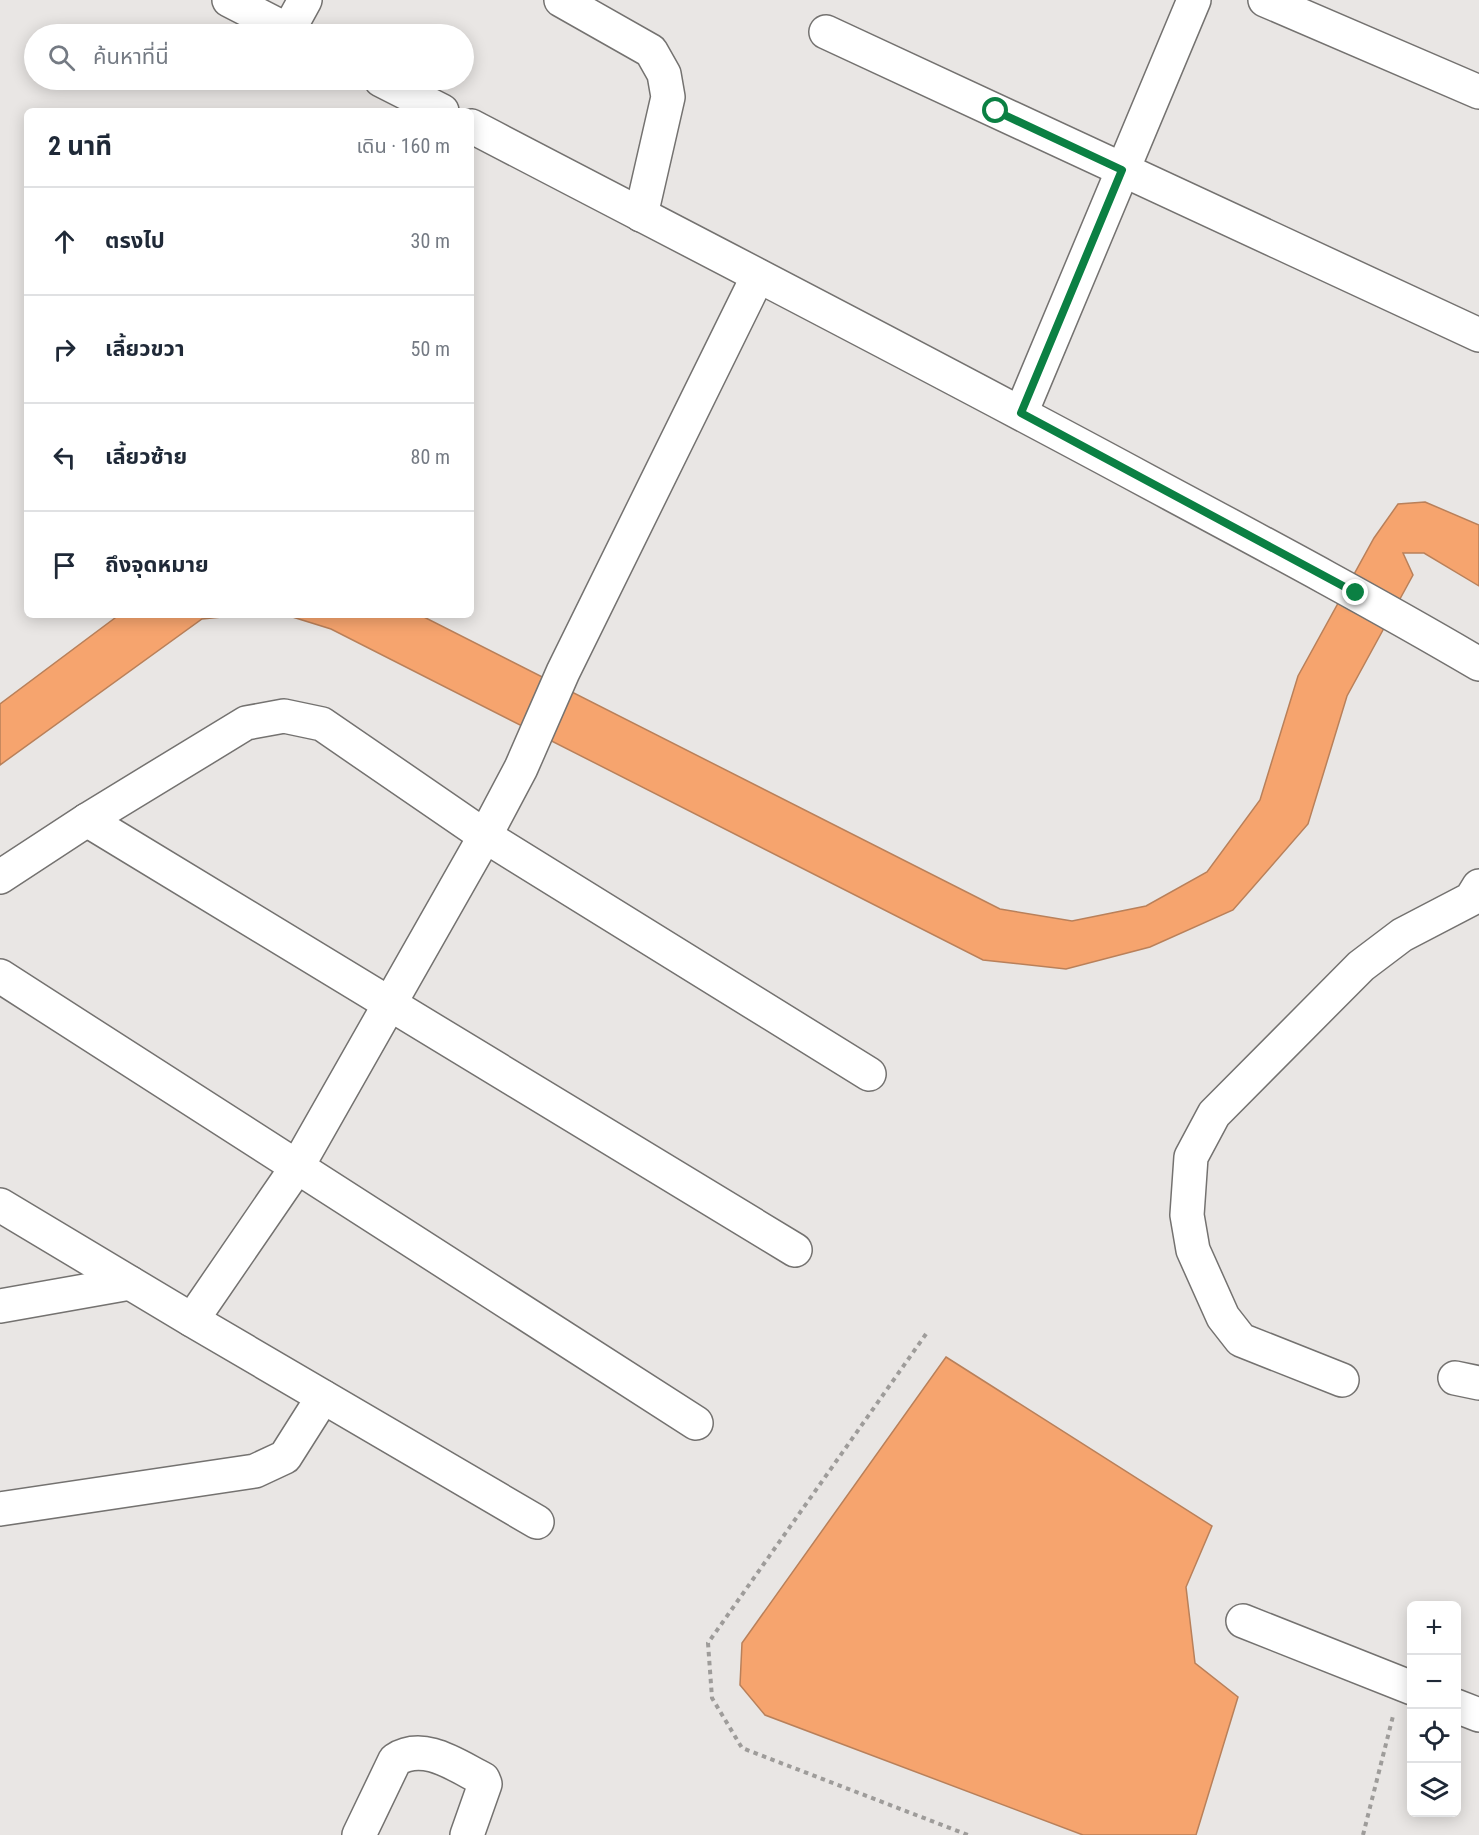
<!DOCTYPE html>
<html lang="th">
<head>
<meta charset="utf-8">
<style>
	:root { --surface:#fff; --page:#f6f6f7; --text:#1f2937; --muted:#747a83; --line:#e0e1e3 }
	body { margin:0; font-family:"Roboto Condensed","Noto Sans Thai",sans-serif; background:var(--page); color:var(--text) }
	.controls { position:absolute; right:18px; bottom:18px; display:grid; overflow:hidden; border-radius:9px; box-shadow:0 3px 15px #0003 }
	.controls button { width:54px; height:54px; display:grid; place-items:center; padding:0; border:0; border-bottom:2px solid var(--line); background:var(--surface); color:var(--text); font:30px sans-serif }
	.stop { position:absolute; width:18px; height:18px; margin:-14px; border:4px solid #0b8043; border-radius:50%; background:#fff }
	.stop.end { background:#0b8043; border-color:#fff; box-shadow:0 2px 6px #0008 }
	.list { margin:0; padding:0; list-style:none }
	h2 { display:flex; justify-content:space-between; align-items:center; height:78px; margin:0; padding:0 24px; font-size:26px }
	h2 small { font-size:20px; font-weight:400; color:var(--muted) }
	.list li { display:grid; grid-template-columns:39px 1fr auto; gap:18px; align-items:center; box-sizing:border-box; height:108px; padding:0 24px; border-top:2px solid var(--line) }
	.list b { display:block; font-size:22px; white-space:nowrap }
	.list em { font-size:20px; font-style:normal; color:var(--muted) }
	.icon { flex:none; width:33px; height:33px; fill:none; stroke:currentColor; stroke-width:2; stroke-linecap:round; stroke-linejoin:round }
	.map { position:relative; flex:none; width:1479px; height:1835px; overflow:hidden }
	.search { position:absolute; background:var(--surface); box-shadow:0 3px 15px #0003; left:24px; top:24px; width:450px; height:66px; display:flex; align-items:center; gap:15px; box-sizing:border-box; padding:0 21px; border-radius:33px; color:var(--muted); font-size:22px }
	.panel { position:absolute; background:var(--surface); box-shadow:0 3px 15px #0003; left:24px; top:108px; width:450px; height:510px; border-radius:9px }
	.map>svg:first-child { display:block }
	.water { fill:#f6a46e; stroke:#b9805a; stroke-width:1.5 }
	.lines { fill:none; stroke-linecap:round; stroke-linejoin:round }
	.minor-casing { stroke:#747270; stroke-width:36 }
	.path { stroke:#9e9c9a; stroke-width:4; stroke-dasharray:4.5 4.5; stroke-linecap:butt }
	.minor { stroke:#fff; stroke-width:33 }
	.route { stroke:#0b8043; stroke-width:8 }
</style>
</head>
<body>
<div class="map">
<svg width="1479" height="1835" viewBox="0 0 1479 1835">
	<rect width="100%" height="100%" fill="#e9e6e4"/>
	<g class="water">
		<polygon points="1425,502 1479,525 1479,586 1424,553 1403,553 1413,575 1347,696 1308,824 1233,910 1150,947 1066,969 983,960 331,629 286,615 420,615 1000,909 1072,921 1146,906 1207,872 1260,800 1298,676 1374,538 1398,504"/>
		<polygon points="119,615 242,615 202,619 0,765 0,704"/>
		<polygon points="946,1357 1212,1526 1186,1587 1195,1663 1238,1697 1196,1835 1083,1835 765,1715 740,1685 742,1643"/>
	</g>
	<g class="lines">
		<g class="minor-casing">
			<g id="minor">
				<polyline points="229,0 295,34"/>
				<polyline points="561,0 651,51 664,74 668,97 641,215"/>
				<polyline points="1265,0 1479,92"/>
				<polyline points="288,31 305,0"/>
				<polyline points="826,32 1479,335"/>
				<polyline points="381,80 442,111"/>
				<path d="M471 126C697 244 923 360 1147 481 1259 541 1370 600 1479 664"/>
				<polyline points="1021,413 1194,0"/>
				<polyline points="87,820 795,1250"/>
				<polyline points="0,877 87,820 246,723 284,716 322,724 485,836 869,1074"/>
				<polyline points="0,976 696,1423"/>
				<polyline points="0,1205 192,1320 537,1522"/>
				<polyline points="0,1306 130,1283"/>
				<polyline points="192,1320 297,1167 485,836 521,768 563,672 758,276"/>
				<polyline points="1455,1378 1479,1383"/>
				<polyline points="1342,1380 1241,1340 1223,1317 1193,1250 1187,1215 1191,1157 1214,1114 1361,966 1402,935 1471,899 1479,886"/>
				<polyline points="0,1509 255,1471 285,1457 323,1397"/>
				<polyline points="1243,1621 1412,1688"/>
				<polyline points="1456,1706 1479,1715"/>
				<path d="M359 1835 395 1760C424 1741 457 1766 483 1779L485 1784 467 1835"/>
			</g>
		</g>
		<g class="path">
			<polyline points="926,1334 708,1643 712,1698 742,1748 968,1835"/>
			<polyline points="1363,1835 1393,1716"/>
		</g>
		<use href="#minor" class="minor"/>
	</g>
	<g class="lines">
		<polyline class="route" points="996,111 1122,170 1021,413 1356,593"/>
	</g>
</svg>
<div class="controls">
<button>+</button>
<button>−</button>
<button><svg class="icon" aria-label="locate" viewBox="0 0 24 24"><circle cx="12" cy="12" r="6"/><path d="M12 2v4M12 18v4M2 12h4M18 12h4"/></svg></button>
<button><svg class="icon" aria-label="layers" viewBox="0 0 24 24"><path d="M12 4l9 5-9 5-9-5zM3 14l9 5 9-5"/></svg></button>
</div>
<div class="stop" style="left:996px;top:111px"></div>
<div class="stop end" style="left:1356px;top:593px"></div>
<div class="search"><svg class="icon" aria-label="search" viewBox="0 0 24 24"><circle cx="10" cy="10" r="6"/><path d="M15 15l6 6"/></svg>ค้นหาที่นี่</div>
<section class="panel">
<h2>2 นาที<small>เดิน · 160 m</small></h2>
<ul class="list">
<li><svg class="icon" aria-label="ahead" viewBox="0 0 24 24"><path d="M12 20V5M6 11l6-6 6 6"/></svg><div><b>ตรงไป</b></div><em>30 m</em></li>
<li><svg class="icon" aria-label="right" viewBox="0 0 24 24"><path d="M7 20v-9h11M14 6l5 5-5 5"/></svg><div><b>เลี้ยวขวา</b></div><em>50 m</em></li>
<li><svg class="icon" aria-label="left" viewBox="0 0 24 24"><path d="M17 20v-9H6M10 6l-5 5 5 5"/></svg><div><b>เลี้ยวซ้าย</b></div><em>80 m</em></li>
<li><svg class="icon" aria-label="arrive" viewBox="0 0 24 24"><path d="M6 21V4h12l-3 4 3 4H6"/></svg><div><b>ถึงจุดหมาย</b></div></li>
</ul>
</section>
</div>
</body>
</html>
